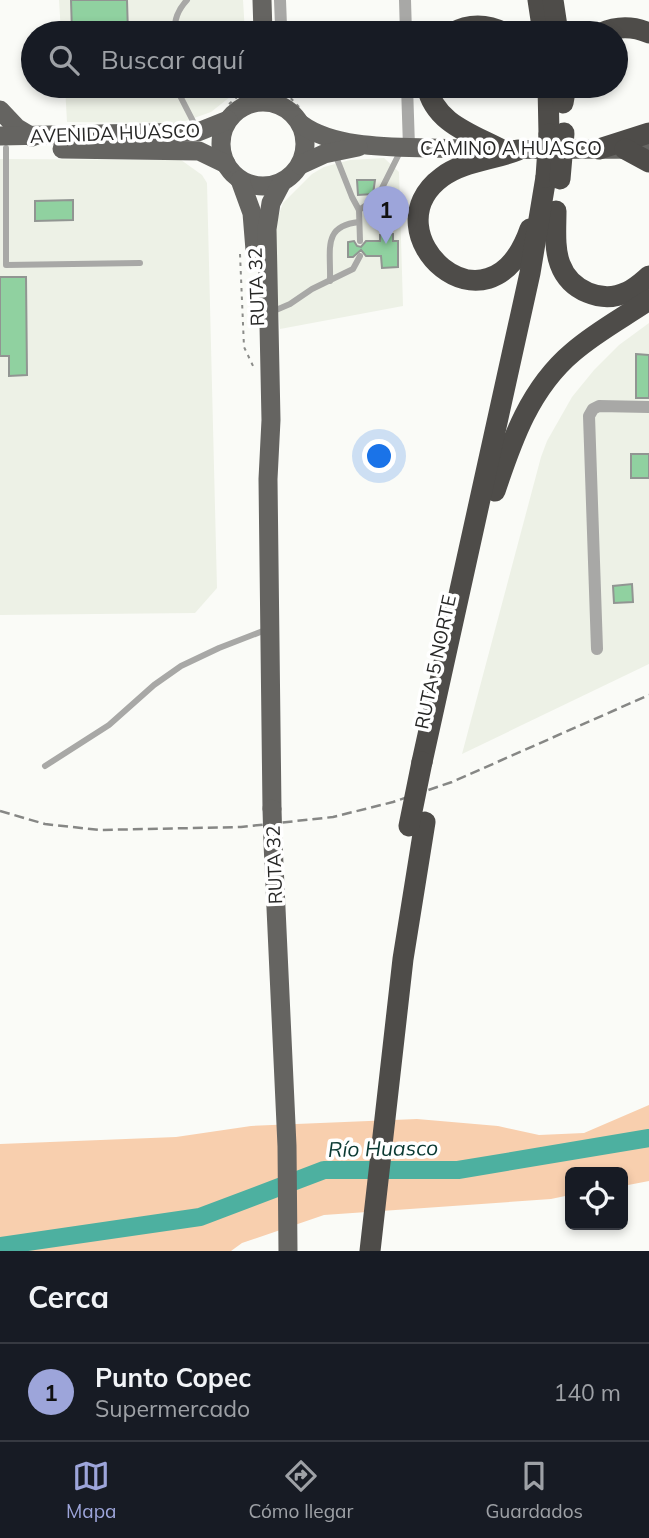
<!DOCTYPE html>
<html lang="es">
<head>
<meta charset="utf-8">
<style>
	:root { --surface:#171b24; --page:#242831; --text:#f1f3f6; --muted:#9ea1a6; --line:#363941; --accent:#9da5da }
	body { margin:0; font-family:Mulish,sans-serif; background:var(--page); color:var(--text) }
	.controls { position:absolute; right:21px; bottom:21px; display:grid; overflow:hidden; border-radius:10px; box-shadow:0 4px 10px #0003 }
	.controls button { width:63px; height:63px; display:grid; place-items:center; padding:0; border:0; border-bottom:2px solid var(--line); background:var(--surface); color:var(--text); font:35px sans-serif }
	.you { position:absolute; left:380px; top:457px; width:24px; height:24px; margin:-18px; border:5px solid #fff; border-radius:50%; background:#1a73e8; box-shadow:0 0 0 10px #1a73e833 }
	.badge { display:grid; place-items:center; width:46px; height:46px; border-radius:50%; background:var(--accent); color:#111; font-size:23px; font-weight:700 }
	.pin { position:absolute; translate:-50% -58px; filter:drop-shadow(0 2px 4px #0008) }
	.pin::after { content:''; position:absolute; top:37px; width:24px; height:21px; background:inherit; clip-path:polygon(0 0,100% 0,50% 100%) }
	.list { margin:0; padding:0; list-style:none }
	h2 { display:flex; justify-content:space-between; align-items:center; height:91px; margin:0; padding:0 28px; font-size:30px }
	h2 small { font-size:23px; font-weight:400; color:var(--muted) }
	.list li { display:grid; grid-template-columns:46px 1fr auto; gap:21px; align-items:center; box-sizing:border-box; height:98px; padding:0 28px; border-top:2px solid var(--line) }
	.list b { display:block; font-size:26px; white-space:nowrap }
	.list p { margin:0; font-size:23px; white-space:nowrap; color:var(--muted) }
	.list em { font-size:23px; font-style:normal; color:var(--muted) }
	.icon { flex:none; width:38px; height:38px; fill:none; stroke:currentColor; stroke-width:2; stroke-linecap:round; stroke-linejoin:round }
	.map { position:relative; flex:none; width:649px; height:1251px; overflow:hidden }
	.search { position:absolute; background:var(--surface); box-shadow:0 4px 10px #0003; left:21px; right:21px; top:21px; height:77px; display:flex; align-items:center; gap:18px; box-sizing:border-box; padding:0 24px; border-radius:38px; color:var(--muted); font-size:26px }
	.sheet { height:189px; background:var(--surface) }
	nav { display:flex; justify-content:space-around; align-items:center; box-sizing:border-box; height:98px; border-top:2px solid var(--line); background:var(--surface); font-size:19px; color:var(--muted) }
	nav a { display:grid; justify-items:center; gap:4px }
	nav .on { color:var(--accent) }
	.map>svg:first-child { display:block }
	.built { fill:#edf1e6 }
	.green { fill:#f8cfae }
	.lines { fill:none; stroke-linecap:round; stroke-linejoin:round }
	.river { stroke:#4db0a0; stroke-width:18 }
	.building { fill:#90d1a0; stroke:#919592; stroke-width:2 }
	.path { stroke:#8b8c89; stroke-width:2; stroke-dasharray:3.5 5; stroke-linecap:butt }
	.lane { stroke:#a8a8a6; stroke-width:6 }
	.street { stroke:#a8a8a6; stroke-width:12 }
	.primary { stroke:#656461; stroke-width:19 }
	.highway { stroke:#4e4c49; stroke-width:21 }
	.rail { stroke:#868785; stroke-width:2.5; stroke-dasharray:10 5; stroke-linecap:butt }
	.primary-bridge { stroke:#656461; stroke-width:19 }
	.highway-bridge { stroke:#4e4c49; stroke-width:21 }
	.labels { text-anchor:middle; stroke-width:7; stroke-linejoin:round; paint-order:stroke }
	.street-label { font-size:19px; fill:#272726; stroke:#fff }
	.water-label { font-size:21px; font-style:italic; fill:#0a3932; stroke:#fff }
</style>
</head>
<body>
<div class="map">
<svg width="649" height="1251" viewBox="0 0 649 1251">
	<rect width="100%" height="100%" fill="#fafbf7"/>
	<g class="built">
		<polygon points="59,0 243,0 245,33 61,33"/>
		<polygon points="65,86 237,86 235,93 211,112 180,123 67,122"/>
		<polygon points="384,158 399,172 403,306 280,329 276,288 275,226 283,203 312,174 324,167 350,160"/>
		<polygon points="0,159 181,160 202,175 207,183 217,588 195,613 0,615"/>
		<polygon points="649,323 649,664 462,754 541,457 547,441 572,397 594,370 619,345"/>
	</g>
	<polygon class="green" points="649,1105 649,1181 623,1186 623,1172 570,1172 570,1195 551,1199 324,1215 242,1243 231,1251 0,1251 0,1144 176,1137 251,1126 417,1119 498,1126 539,1135 584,1133"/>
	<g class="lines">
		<polyline class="river" points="0,1246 200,1217 324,1170 458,1170 649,1138"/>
	</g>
	<g class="building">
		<polygon points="71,0 127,0 128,33 72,33"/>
		<polygon points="357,180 375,180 373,194 358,195"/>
		<polygon points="73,200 73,220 35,221 35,201"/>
		<polygon points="393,234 393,241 398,241 398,267 382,268 381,256 366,256 361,250 353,257 348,257 348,242 354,241 357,246 361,247 366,241 380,241 380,235"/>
		<polygon points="0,277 26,277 27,375 9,376 9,356 0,356"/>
		<polygon points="636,354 649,355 649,398 636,398"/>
		<rect x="631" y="454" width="18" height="24"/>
		<polygon points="632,584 633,602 614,603 613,586"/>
	</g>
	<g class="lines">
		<g class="path">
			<polyline points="279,86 301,109"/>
			<polyline points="229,104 237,97 243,86"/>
			<polyline points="240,254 244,347 254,368"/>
		</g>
		<g class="lane">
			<path d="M174 33C175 19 177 11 187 0"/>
			<polyline points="175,86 196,127"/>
			<polyline points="6,148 6,265 140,263"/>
			<polyline points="335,154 352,197 359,210 360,241"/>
			<polyline points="359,210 377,198 401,150"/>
			<path d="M330 281C331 249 322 226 359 222"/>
			<polyline points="256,313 269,313 290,304 312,289 353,269 360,256"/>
			<polyline points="45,766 109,725 154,685 181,666 219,648 268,629"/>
		</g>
		<g class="street">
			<polyline points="405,0 406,33"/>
			<polyline points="276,33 281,26 280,0"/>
			<polyline points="407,86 409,147"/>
			<polyline points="597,649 589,416 593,409 599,406 649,407"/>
		</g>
		<g class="primary">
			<polyline points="262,0 263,33"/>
			<circle cx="263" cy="144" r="42"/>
			<polyline points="0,110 17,128 32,137"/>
			<path d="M301 124C333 148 391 147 430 148 503 151 576 149 649 149"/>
			<polyline points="0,136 198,132 228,120"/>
			<polyline points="62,149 199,151 226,164"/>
			<polyline points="300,165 324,154 358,147"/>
			<polyline points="240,180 252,213 255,250"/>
			<polyline points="272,809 268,479 271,420 267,229 271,203 282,182"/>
			<polyline points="273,843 287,1146 288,1251"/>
		</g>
		<g class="highway">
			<polyline points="538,0 543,33"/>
			<polyline points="553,0 558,33"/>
			<path d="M452 33C470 23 487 24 505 33"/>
			<path d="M601 33C617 26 633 26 649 33"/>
			<path d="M427 86C434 123 472 134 502 150"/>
			<polyline points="548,86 549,134"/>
			<polyline points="563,103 566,86"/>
			<polyline points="599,149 649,133"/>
			<polyline points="625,149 649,162"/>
			<path d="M518 150C494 160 463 161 442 177 367 232 489 347 530 229"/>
			<path d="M556 211C556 228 554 248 560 264 570 291 602 304 627 292 636 288 642 282 649 276"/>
			<path d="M495 491C512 440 530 388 573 352 596 332 624 317 649 300"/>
			<polyline points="422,762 530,273 546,177"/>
			<polyline points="370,1251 403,959 425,822"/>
		</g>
		<polyline class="rail" points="0,811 45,824 100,830 241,827 333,817 393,802 452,782 649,695"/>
		<polyline class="primary-bridge" points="272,809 273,843"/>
		<g class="highway-bridge">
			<polyline points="546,177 549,134"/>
			<polyline points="560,179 564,133"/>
			<polyline points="409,826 422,762"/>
		</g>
	</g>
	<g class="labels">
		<g class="street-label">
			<text transform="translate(115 133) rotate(-2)" y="7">AVENIDA HUASCO</text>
			<text x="511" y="155">CAMINO A HUASCO</text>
			<text transform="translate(256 287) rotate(-92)" y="7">RUTA 32</text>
			<text transform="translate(435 662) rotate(-78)" y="7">RUTA 5 NORTE</text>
			<text transform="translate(274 865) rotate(-92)" y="7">RUTA 32</text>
		</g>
		<g class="water-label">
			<text transform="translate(383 1149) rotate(-1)" y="7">Río Huasco</text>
		</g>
	</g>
</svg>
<div class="controls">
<button><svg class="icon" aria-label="locate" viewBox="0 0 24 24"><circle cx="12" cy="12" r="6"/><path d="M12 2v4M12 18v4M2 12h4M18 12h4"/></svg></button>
</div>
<div class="you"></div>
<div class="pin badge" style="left:386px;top:244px">1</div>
<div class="search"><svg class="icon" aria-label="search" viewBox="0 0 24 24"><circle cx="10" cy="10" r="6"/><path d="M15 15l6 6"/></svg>Buscar aquí</div>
</div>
<section class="sheet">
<h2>Cerca<small></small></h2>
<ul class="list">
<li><span class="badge">1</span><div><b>Punto Copec</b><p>Supermercado</p></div><em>140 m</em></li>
</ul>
</section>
<nav>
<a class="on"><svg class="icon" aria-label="map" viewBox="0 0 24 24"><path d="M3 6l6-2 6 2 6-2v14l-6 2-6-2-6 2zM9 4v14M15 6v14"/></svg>Mapa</a>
<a><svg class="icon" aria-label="directions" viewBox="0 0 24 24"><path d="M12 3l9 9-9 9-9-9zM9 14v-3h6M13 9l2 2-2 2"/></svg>Cómo llegar</a>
<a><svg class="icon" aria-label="saved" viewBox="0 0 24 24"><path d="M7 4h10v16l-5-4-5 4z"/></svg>Guardados</a>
</nav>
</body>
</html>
